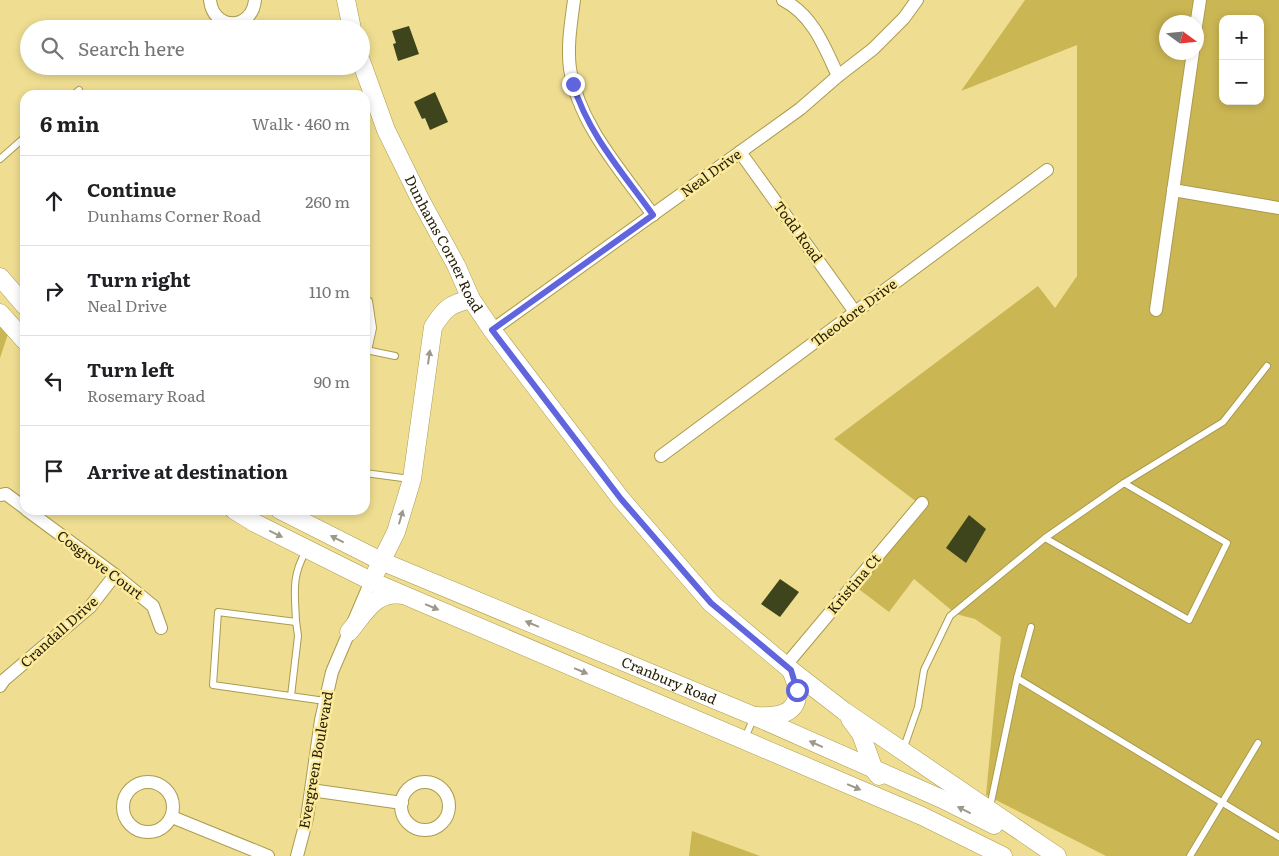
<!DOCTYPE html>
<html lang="en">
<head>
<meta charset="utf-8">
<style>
	:root { --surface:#fff; --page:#f2f2f2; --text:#202124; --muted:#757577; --line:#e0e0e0 }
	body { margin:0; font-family:Literata,serif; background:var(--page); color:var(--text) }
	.controls { position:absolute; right:15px; top:15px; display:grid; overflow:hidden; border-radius:10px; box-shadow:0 2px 8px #0003 }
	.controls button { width:45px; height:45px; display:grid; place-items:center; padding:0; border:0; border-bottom:1px solid var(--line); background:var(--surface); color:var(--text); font:25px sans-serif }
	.compass { position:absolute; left:1159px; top:15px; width:45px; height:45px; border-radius:50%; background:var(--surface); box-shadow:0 2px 8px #0003; rotate:105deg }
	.stop { position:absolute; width:15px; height:15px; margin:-11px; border:4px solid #6065dd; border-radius:50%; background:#fff }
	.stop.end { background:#6065dd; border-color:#fff; box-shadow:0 1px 5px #0008 }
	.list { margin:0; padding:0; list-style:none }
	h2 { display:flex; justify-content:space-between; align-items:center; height:65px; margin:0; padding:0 20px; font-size:21px }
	h2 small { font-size:16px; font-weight:400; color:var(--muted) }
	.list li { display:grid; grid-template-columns:32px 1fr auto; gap:15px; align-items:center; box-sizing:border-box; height:90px; padding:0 20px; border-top:1px solid var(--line) }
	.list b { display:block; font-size:19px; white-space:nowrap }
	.list p { margin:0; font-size:16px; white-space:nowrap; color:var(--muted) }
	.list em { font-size:16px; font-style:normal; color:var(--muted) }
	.icon { flex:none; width:28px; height:28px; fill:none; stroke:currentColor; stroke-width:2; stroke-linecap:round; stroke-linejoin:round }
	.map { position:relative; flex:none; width:1279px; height:856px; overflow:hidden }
	.search { position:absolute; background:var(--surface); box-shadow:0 2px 8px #0003; left:20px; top:20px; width:350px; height:55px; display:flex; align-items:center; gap:12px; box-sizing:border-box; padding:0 18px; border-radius:28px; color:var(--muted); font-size:19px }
	.panel { position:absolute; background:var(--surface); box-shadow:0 2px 8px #0003; left:20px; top:90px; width:350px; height:425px; border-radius:15px }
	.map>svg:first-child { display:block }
	.green { fill:#cbb654; fill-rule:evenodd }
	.building { fill:#3e451c }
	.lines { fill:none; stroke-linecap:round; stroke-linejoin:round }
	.lane-casing { stroke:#ab9b4f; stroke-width:8 }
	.street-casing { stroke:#ab9b4f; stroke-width:14 }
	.secondary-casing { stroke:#ab9b4f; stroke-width:19 }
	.lane { stroke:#fff; stroke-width:6 }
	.street { stroke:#fff; stroke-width:12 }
	.secondary { stroke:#fff; stroke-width:18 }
	.oneway { fill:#9c998c }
	.route { stroke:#6065dd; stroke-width:6 }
	.labels { text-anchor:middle; stroke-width:5; stroke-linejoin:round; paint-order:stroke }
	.street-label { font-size:14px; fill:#231c00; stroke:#fceb9e }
</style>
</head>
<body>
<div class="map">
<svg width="1279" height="856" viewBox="0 0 1279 856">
	<rect width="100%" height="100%" fill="#efde91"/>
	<g class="green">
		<path d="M1025 0H1279V856H1106L986 795 1001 637 975 619 956 614 914 579 889 612 856 587 918 503 834 439 1038 286 1055 308 1077 276V45L961 91ZM1223 19H1260V101H1223ZM1166 22H1196V52H1166Z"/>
		<polygon points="0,312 11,325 0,358"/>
		<polygon points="692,831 760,856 689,856"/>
	</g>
	<g class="building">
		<polygon points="409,26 419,54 398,61 393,44 396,43 392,31"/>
		<polygon points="435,92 448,122 430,130 425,118 422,119 414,102"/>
		<polygon points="969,515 986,529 966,563 946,548"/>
		<polygon points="780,579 799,592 780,617 761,604"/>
	</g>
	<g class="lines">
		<g class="lane-casing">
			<g id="lane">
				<polyline points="73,95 79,90"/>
				<polyline points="0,159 25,137"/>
				<polyline points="366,350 395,356"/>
				<polyline points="368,351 373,328 369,301"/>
				<polyline points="365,473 410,479"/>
				<polyline points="1124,483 1223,422 1267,366"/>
				<path d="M306 551C291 577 295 593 296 622L218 612 213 685 325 701"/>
				<polyline points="1017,678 1031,627"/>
				<polyline points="291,696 298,636 296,621"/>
				<polyline points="745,738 754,717"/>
				<polyline points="903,750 918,707 924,670 950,616 1045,538 1189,620 1227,543 1124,483 1045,538"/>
				<polyline points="990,807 1017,678 1279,837"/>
				<polyline points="1190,856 1258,743"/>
			</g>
		</g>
		<g class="street-casing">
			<g id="street">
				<path d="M210 0C213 31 252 31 255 0"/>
				<path d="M574 0C571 23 567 46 570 69 579 125 621 170 653 215"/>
				<path d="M783 0C813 15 825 48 838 76"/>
				<polyline points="1196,26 1200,0"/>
				<polyline points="740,152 855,312"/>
				<polyline points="1173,190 1279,208"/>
				<polyline points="1156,310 1193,52"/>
				<polyline points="492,330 800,109 838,76 873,49 904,18 917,0"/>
				<polyline points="661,456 1047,170"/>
				<polyline points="0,495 6,494 25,508"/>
				<polyline points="27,510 115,575 153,606 161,628"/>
				<polyline points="786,665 922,503"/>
				<polyline points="0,686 4,680 90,607 115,575"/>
				<circle cx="148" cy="807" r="25"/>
				<circle cx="425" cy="806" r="24"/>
				<polyline points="311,790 402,803"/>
				<polyline points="172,817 268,856"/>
				<polyline points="297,856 307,818 321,720 332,672 371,581"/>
			</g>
		</g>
		<g class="secondary-casing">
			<g id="secondary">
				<polyline points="346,0 352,29"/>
				<path id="s1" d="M361 61 386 130 421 201 456 265 471 299 492 330 621 499 711 603 791 670 844 711 1057 856"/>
				<polyline points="0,277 25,306"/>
				<polyline points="0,313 25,341"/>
				<polyline points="234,510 255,523 371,581 922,816 1003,856"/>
				<path id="s2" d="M280 510 381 561 754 716 942 799 994 825"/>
				<path d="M376 572 396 532 412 479 433 327C445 308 450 304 471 299"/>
				<path d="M349 632C364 615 375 590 402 595"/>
				<path d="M757 716C776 717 799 715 797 690 797 683 793 676 791 670"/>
				<polyline points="850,719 861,734 874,770 879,776"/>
			</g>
		</g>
		<use href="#lane" class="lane"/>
		<use href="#street" class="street"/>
		<use href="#secondary" class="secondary"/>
	</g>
	<defs><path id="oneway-solid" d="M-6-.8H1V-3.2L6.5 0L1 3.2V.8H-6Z" transform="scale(1.25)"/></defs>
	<g class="oneway">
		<use href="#oneway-solid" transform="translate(429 357) rotate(-82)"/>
		<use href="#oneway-solid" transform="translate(401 517) rotate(-74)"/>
		<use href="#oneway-solid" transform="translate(276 534) rotate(26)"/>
		<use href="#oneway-solid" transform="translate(337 539) rotate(-153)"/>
		<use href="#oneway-solid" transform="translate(432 607) rotate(23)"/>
		<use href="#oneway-solid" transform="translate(532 624) rotate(-157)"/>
		<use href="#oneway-solid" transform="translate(581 671) rotate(23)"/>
		<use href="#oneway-solid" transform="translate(816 744) rotate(-156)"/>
		<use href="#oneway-solid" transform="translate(854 787) rotate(23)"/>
		<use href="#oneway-solid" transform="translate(964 810) rotate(-153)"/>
	</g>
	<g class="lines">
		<path class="route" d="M573 84C588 134 623 173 653 215L492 330 621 499 711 603 791 670 797 690"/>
	</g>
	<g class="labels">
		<g class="street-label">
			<text transform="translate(711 173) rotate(-36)" y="5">Neal Drive</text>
			<text transform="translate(798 232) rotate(54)" y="5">Todd Road</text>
			<text dy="5" stroke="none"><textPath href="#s1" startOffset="201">Dunhams Corner Road</textPath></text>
			<text transform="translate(854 313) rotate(-37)" y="5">Theodore Drive</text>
			<text transform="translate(100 565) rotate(37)" y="5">Cosgrove Court</text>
			<text transform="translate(854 584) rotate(-50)" y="5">Kristina Ct</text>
			<text transform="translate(59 632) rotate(-42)" y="5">Crandall Drive</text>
			<text dy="5" stroke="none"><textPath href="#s2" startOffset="425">Cranbury Road</textPath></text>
			<text transform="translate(316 760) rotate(-80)" y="5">Evergreen Boulevard</text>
		</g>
	</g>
</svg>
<div class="controls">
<button>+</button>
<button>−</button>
</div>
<svg class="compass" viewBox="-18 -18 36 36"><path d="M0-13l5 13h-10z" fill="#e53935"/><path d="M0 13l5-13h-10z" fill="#757577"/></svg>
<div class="stop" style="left:797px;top:690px"></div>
<div class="stop end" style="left:573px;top:84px"></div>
<div class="search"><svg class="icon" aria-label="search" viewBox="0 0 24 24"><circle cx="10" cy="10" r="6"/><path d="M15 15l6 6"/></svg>Search here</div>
<section class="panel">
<h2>6 min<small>Walk · 460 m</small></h2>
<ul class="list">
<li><svg class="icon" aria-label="ahead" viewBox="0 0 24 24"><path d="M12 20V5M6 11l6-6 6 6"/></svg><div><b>Continue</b><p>Dunhams Corner Road</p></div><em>260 m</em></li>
<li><svg class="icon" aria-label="right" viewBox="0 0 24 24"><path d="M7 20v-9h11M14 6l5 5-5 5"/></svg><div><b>Turn right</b><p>Neal Drive</p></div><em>110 m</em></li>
<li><svg class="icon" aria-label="left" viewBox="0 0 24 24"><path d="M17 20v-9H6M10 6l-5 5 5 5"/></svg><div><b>Turn left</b><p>Rosemary Road</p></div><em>90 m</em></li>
<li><svg class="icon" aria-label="arrive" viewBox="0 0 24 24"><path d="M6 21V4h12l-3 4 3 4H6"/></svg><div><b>Arrive at destination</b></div></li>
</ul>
</section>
</div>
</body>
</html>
